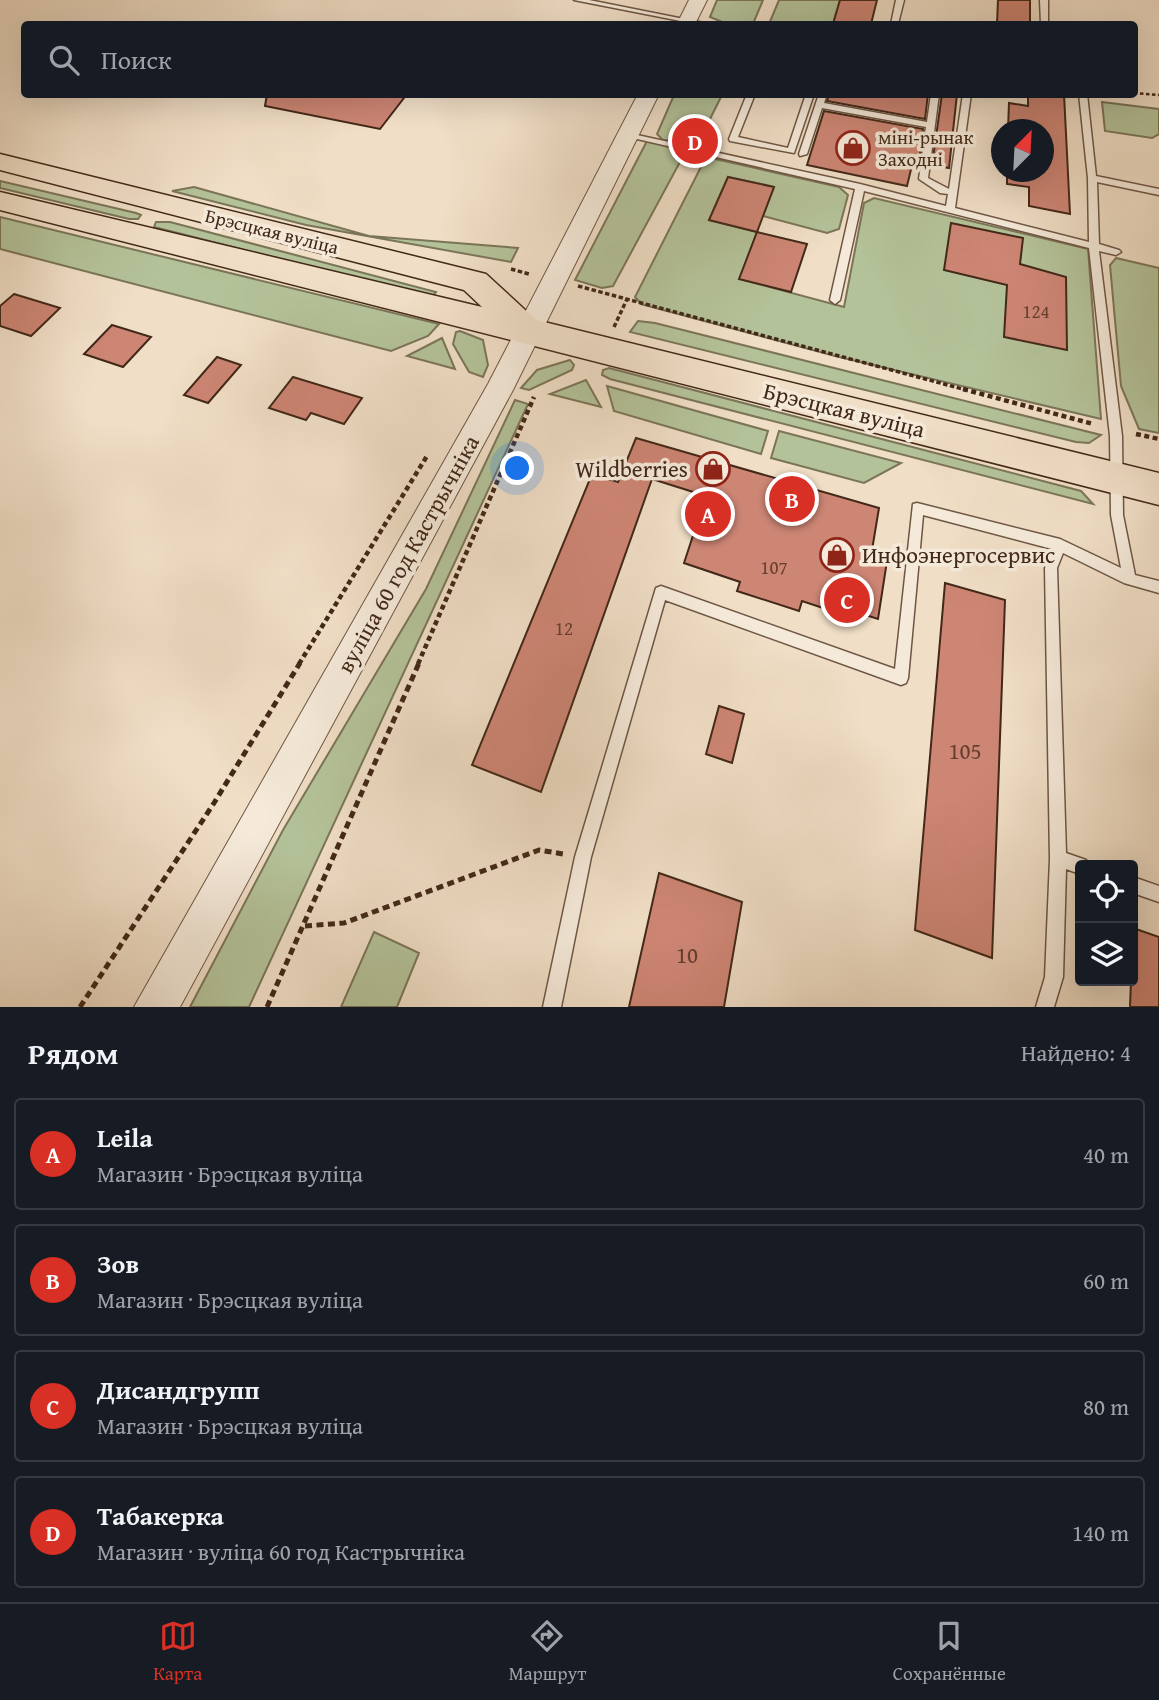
<!DOCTYPE html>
<html lang="ru">
<head>
<meta charset="utf-8">
<style>
	:root { --surface:#171b24; --page:#242831; --text:#f1f3f6; --muted:#9ea1a6; --line:#363941; --accent:#d93025 }
	body { margin:0; font-family:"Gentium Book Plus",serif; background:var(--page); color:var(--text) }
	.controls { position:absolute; right:21px; bottom:21px; display:grid; overflow:hidden; border-radius:7px; box-shadow:0 7px 28px #0002 }
	.controls button { width:63px; height:63px; display:grid; place-items:center; padding:0; border:0; border-bottom:2px solid var(--line); background:var(--surface); color:var(--text); font:35px sans-serif }
	.compass { position:absolute; left:991px; top:119px; width:63px; height:63px; border-radius:50%; background:var(--surface); box-shadow:0 7px 28px #0002; rotate:24deg }
	.you { position:absolute; left:518px; top:469px; width:24px; height:24px; margin:-18px; border:5px solid #fff; border-radius:50%; background:#1a73e8; box-shadow:0 0 0 10px #1a73e833 }
	.badge { display:grid; place-items:center; width:46px; height:46px; border-radius:50%; background:var(--accent); color:#fff; font-size:23px; font-weight:700 }
	.pin { position:absolute; translate:-50% -50%; border:4px solid #fff; box-shadow:0 2px 7px #0006 }
	.list { margin:0; padding:0; list-style:none }
	h2 { display:flex; justify-content:space-between; align-items:center; height:91px; margin:0; padding:0 28px; font-size:30px }
	h2 small { font-size:23px; font-weight:400; color:var(--muted) }
	.list li { display:grid; grid-template-columns:46px 1fr auto; gap:21px; align-items:center; box-sizing:border-box; height:112px; margin:0 14px 14px; padding:0 14px; border:2px solid var(--line); border-radius:7px }
	.list b { display:block; font-size:26px; white-space:nowrap }
	.list p { margin:0; font-size:23px; white-space:nowrap; color:var(--muted) }
	.list em { font-size:23px; font-style:normal; color:var(--muted) }
	.icon { flex:none; width:38px; height:38px; fill:none; stroke:currentColor; stroke-width:2; stroke-linecap:round; stroke-linejoin:round }
	.map { position:relative; flex:none; width:1159px; height:1007px; overflow:hidden }
	.search { position:absolute; background:var(--surface); box-shadow:0 7px 28px #0002; left:21px; right:21px; top:21px; height:77px; display:flex; align-items:center; gap:18px; box-sizing:border-box; padding:0 24px; border-radius:7px; color:var(--muted); font-size:26px }
	.sheet { height:595px; background:var(--surface) }
	nav { display:flex; justify-content:space-around; align-items:center; box-sizing:border-box; height:98px; border-top:2px solid var(--line); background:var(--surface); font-size:19px; color:var(--muted) }
	nav a { display:grid; justify-items:center; gap:4px }
	nav .on { color:var(--accent) }
	.map>svg:first-child { display:block }
	.green { fill:#b4c299; stroke:#7b7558; stroke-width:2 }
	.building { fill:#cd8574; stroke:#422818; stroke-width:2 }
	.lines { fill:none; stroke-linecap:round; stroke-linejoin:round }
	.service-casing { stroke:#6e5644; stroke-width:3 }
	.tertiary-casing { stroke:#6e5644; stroke-width:2 }
	.primary-casing { stroke:#422818; stroke-width:3 }
	.path-far3 { stroke:#422818; stroke-width:2.5; stroke-dasharray:3.5 2.5; stroke-linecap:butt }
	.path-far2 { stroke:#422818; stroke-width:3.5; stroke-dasharray:4.5 2.5; stroke-linecap:butt }
	.path-far1 { stroke:#422818; stroke-width:4.5; stroke-dasharray:5 3.5; stroke-linecap:butt }
	.path { stroke:#422818; stroke-width:5; stroke-dasharray:7 4.5; stroke-linecap:butt }
	.service { fill:#f5eada; fill-rule:evenodd }
	.tertiary { fill:#f5eada; fill-rule:evenodd }
	.primary { fill:#f0dec6; fill-rule:evenodd }
	.labels { text-anchor:middle; stroke-width:7; stroke-linejoin:round; paint-order:stroke }
	.far-poi-label { font-size:19px; fill:#422818; stroke:#f5eada; text-anchor:start }
	.far-street-label { font-size:19px; fill:#422818; stroke:#f5eada }
	.number-label { font-size:19px; fill:#653f2f }
	.street-label { font-size:23px; fill:#422818; stroke:#f5eada }
	.poi-label { font-size:23px; fill:#422818; stroke:#f5eada; text-anchor:end }
	.near-number-label { font-size:23px; fill:#653f2f }
</style>
</head>
<body>
<div class="map">
<svg width="1159" height="1007" viewBox="0 0 1159 1007">
	<rect width="100%" height="100%" fill="#f0dec6"/>
	<filter id="stains"><feTurbulence type="fractalNoise" baseFrequency=".00286" numOctaves="4"/><feColorMatrix values="0 0 0 0 .2 0 0 0 0 .09 0 0 0 0 .02 0 0 0 .5 -.17"/></filter>
	<radialGradient id="worn" r=".72"><stop offset=".6" stop-color="#630" stop-opacity="0"/><stop offset="1" stop-color="#630" stop-opacity=".3"/></radialGradient>
	<g class="green">
		<polygon points="717,0 763,0 753,24 727,24 710,17"/>
		<polygon points="779,0 840,0 833,24 769,24"/>
		<polygon points="674,95 722,95 698,143 663,140 657,134"/>
		<polygon points="1102,102 1159,109 1159,134 1152,138 1105,131"/>
		<polygon points="647,141 687,149 613,286 602,288 575,280"/>
		<polygon points="706,157 839,187 848,195 839,229 827,233 763,216 774,187 728,177 709,220 757,232 740,279 844,307 864,203 874,198 1088,249 1101,419 835,356 641,304 635,297"/>
		<polygon points="0,181 136,213 141,215 138,219 129,219 0,188"/>
		<polygon points="194,187 369,236 518,248 511,262 306,225 172,191"/>
		<polygon points="0,217 439,324 428,336 391,351 0,249"/>
		<polygon points="156,222 170,222 436,292 432,297 154,227"/>
		<polygon points="1116,258 1159,268 1159,433 1139,429 1121,386 1110,265"/>
		<polygon points="638,321 655,323 1101,435 1089,443 1076,442 630,332"/>
		<polygon points="460,331 483,340 488,365 483,377 469,372 453,344 456,332"/>
		<polygon points="442,338 455,369 407,356"/>
		<polygon points="570,360 574,365 572,370 529,390 521,388 537,370"/>
		<polygon points="609,368 1081,491 1093,504 610,379 602,375 603,370"/>
		<polygon points="586,380 601,407 550,394"/>
		<polygon points="607,386 768,431 761,454 614,411"/>
		<polygon points="515,400 528,404 249,1007 190,1007 283,830 426,589"/>
		<polygon points="779,431 901,463 864,483 771,458"/>
		<polygon points="374,932 419,953 397,1007 341,1007"/>
	</g>
	<g class="building">
		<polygon points="840,0 877,0 871,24 833,24"/>
		<polygon points="998,0 1030,0 1030,24 997,24"/>
		<polygon points="267,94 407,94 380,129 265,106"/>
		<polygon points="829,94 928,94 925,119 827,101"/>
		<polygon points="942,94 957,94 949,168 932,165"/>
		<polygon points="1028,94 1064,94 1070,214 1029,206 1029,187 1007,184 1007,172 1044,172 1044,130 1008,130 1009,103 1028,106"/>
		<polygon points="824,111 923,129 919,162 913,161 907,186 807,165"/>
		<polygon points="728,177 774,187 757,232 709,220"/>
		<polygon points="951,223 1023,238 1020,264 1066,277 1067,350 1004,337 1007,285 944,270"/>
		<polygon points="757,232 807,244 791,292 739,279"/>
		<polygon points="14,294 60,308 31,336 0,326 0,306"/>
		<polygon points="112,325 151,337 123,367 84,354"/>
		<polygon points="217,357 241,365 208,403 184,395"/>
		<polygon points="293,377 362,398 344,424 311,413 306,420 269,408"/>
		<polygon points="636,438 879,508 871,556 887,561 878,619 828,603 826,609 802,601 799,611 737,591 740,582 684,563 706,496 652,479 541,792 472,765 592,474 618,482"/>
		<polygon points="945,583 1005,600 992,958 915,930"/>
		<polygon points="719,706 744,714 732,763 706,754"/>
		<polygon points="659,873 742,902 724,1007 629,1007"/>
		<polygon points="1133,928 1159,937 1159,1007 1130,1007"/>
	</g>
	<g class="lines">
		<g class="service-casing">
			<g id="service">
				<polygon points="574,0 589,0 709,24 696,24"/>
				<polygon points="896,0 904,0 898,24 891,24"/>
				<polygon points="1040,0 1048,0 1048,24 1041,24"/>
				<polygon points="747,94 755,94 738,137 788,148 806,94 814,94 794,153 730,141 729,139"/>
				<polygon points="819,94 827,94 824,103 927,122 931,94 939,94 928,178 949,189 963,94 971,94 955,208 1089,242 1088,178 1079,94 1087,94 1096,176 1159,189 1159,195 1097,182 1099,244 1119,250 1121,252 1116,255 1099,251 1122,436 1123,515 1135,575 1159,581 1159,593 1124,583 1063,553 1057,568 1066,853 1086,860 1088,865 1080,865 1080,874 1066,869 1063,977 1054,1007 1036,1007 1045,977 1050,859 1045,568 1052,549 923,515 908,678 906,683 901,685 665,600 591,857 561,1007 543,1007 575,857 656,588 661,586 895,669 913,504 917,503 1060,539 1121,568 1111,515 1110,436 1089,248 864,191 840,300 835,304 830,300 855,189 624,136 628,133 860,184 946,206 948,194 940,193 919,179 926,127 822,108 807,154 800,156 799,154"/>
				<polygon points="1133,877 1159,886 1159,902 1133,893"/>
			</g>
		</g>
		<g class="tertiary-casing">
			<g id="tertiary">
				<polygon points="689,0 707,0 695,24 677,24"/>
				<polygon points="638,94 659,94 513,390 180,1007 134,1007 488,384"/>
			</g>
		</g>
		<g class="primary-casing">
			<polygon id="primary" points="0,154 486,274 536,320 1159,473 1159,505 0,210 0,192 482,307 464,290 0,170"/>
		</g>
		<polyline class="path-far3" points="1134,93 1159,95"/>
		<g class="path-far2">
			<polyline points="511,269 529,274"/>
			<polyline points="578,286 970,391"/>
			<polyline points="614,327 627,299"/>
		</g>
		<g class="path-far1">
			<polyline points="963,389 1093,424"/>
			<polyline points="1136,434 1159,439"/>
			<polyline points="299,664 427,456"/>
			<polyline points="418,664 534,397"/>
		</g>
		<g class="path">
			<polyline points="305,926 344,923 539,850 563,854"/>
			<polyline points="80,1007 214,803 300,663"/>
			<polyline points="267,1007 419,663"/>
		</g>
		<use href="#service" class="service"/>
		<use href="#tertiary" class="tertiary"/>
		<use href="#primary" class="primary"/>
	</g>
	<defs>
		<g id="shop-ring" transform="scale(1.75)"><circle r="9.5" fill="#f5eada" stroke="#8f2418" stroke-width="1.5"/><path d="M-5-2.5h2.3a2.7 3.5 0 0 1 5.4 0H5L5.5 6h-11ZM-1.5-2.5h3a1.5 2.3 0 0 0-3 0Z" fill="#8f2418"/></g>
	</defs>
	<g fill-rule="evenodd">
		<use href="#shop-ring" x="853" y="148"/>
		<use href="#shop-ring" x="713" y="469"/>
		<use href="#shop-ring" x="837" y="555"/>
	</g>
	<g class="labels">
		<g class="far-poi-label">
			<text x="878" y="144">міні-рынак<tspan x="878" dy="22">Заходні</tspan></text>
		</g>
		<g class="far-street-label">
			<text transform="translate(272 231) rotate(14)" y="7">Брэсцкая вуліца</text>
		</g>
		<g class="number-label">
			<text x="1036" y="318">124</text>
			<text x="774" y="574">107</text>
			<text x="564" y="635">12</text>
		</g>
		<g class="street-label">
			<text transform="translate(844 410) rotate(14)" y="8">Брэсцкая вуліца</text>
			<text transform="translate(408 554) rotate(-61)" y="8">вуліца 60 год Кастрычніка</text>
		</g>
		<g class="poi-label">
			<text x="688" y="477">Wildberries</text>
			<text x="862" y="563" text-anchor="start">Инфоэнергосервис</text>
		</g>
		<g class="near-number-label">
			<text x="965" y="759">105</text>
			<text x="687" y="963">10</text>
		</g>
	</g>
	<rect width="100%" height="100%" filter="url(#stains)"/>
	<rect width="100%" height="100%" fill="url(#worn)"/>
</svg>
<div class="controls">
<button><svg class="icon" aria-label="locate" viewBox="0 0 24 24"><circle cx="12" cy="12" r="6"/><path d="M12 2v4M12 18v4M2 12h4M18 12h4"/></svg></button>
<button><svg class="icon" aria-label="layers" viewBox="0 0 24 24"><path d="M12 4l9 5-9 5-9-5zM3 14l9 5 9-5"/></svg></button>
</div>
<svg class="compass" viewBox="-18 -18 36 36"><path d="M0-13l5 13h-10z" fill="#e53935"/><path d="M0 13l5-13h-10z" fill="#9ea1a6"/></svg>
<div class="you"></div>
<div class="pin badge" style="left:708px;top:514px">A</div>
<div class="pin badge" style="left:792px;top:499px">B</div>
<div class="pin badge" style="left:847px;top:600px">C</div>
<div class="pin badge" style="left:695px;top:141px">D</div>
<div class="search"><svg class="icon" aria-label="search" viewBox="0 0 24 24"><circle cx="10" cy="10" r="6"/><path d="M15 15l6 6"/></svg>Поиск</div>
</div>
<section class="sheet">
<h2>Рядом<small>Найдено: 4</small></h2>
<ul class="list">
<li><span class="badge">A</span><div><b>Leila</b><p>Магазин · Брэсцкая вуліца</p></div><em>40 m</em></li>
<li><span class="badge">B</span><div><b>Зов</b><p>Магазин · Брэсцкая вуліца</p></div><em>60 m</em></li>
<li><span class="badge">C</span><div><b>Дисандгрупп</b><p>Магазин · Брэсцкая вуліца</p></div><em>80 m</em></li>
<li><span class="badge">D</span><div><b>Табакерка</b><p>Магазин · вуліца 60 год Кастрычніка</p></div><em>140 m</em></li>
</ul>
</section>
<nav>
<a class="on"><svg class="icon" aria-label="map" viewBox="0 0 24 24"><path d="M3 6l6-2 6 2 6-2v14l-6 2-6-2-6 2zM9 4v14M15 6v14"/></svg>Карта</a>
<a><svg class="icon" aria-label="directions" viewBox="0 0 24 24"><path d="M12 3l9 9-9 9-9-9zM9 14v-3h6M13 9l2 2-2 2"/></svg>Маршрут</a>
<a><svg class="icon" aria-label="saved" viewBox="0 0 24 24"><path d="M7 4h10v16l-5-4-5 4z"/></svg>Сохранённые</a>
</nav>
</body>
</html>
